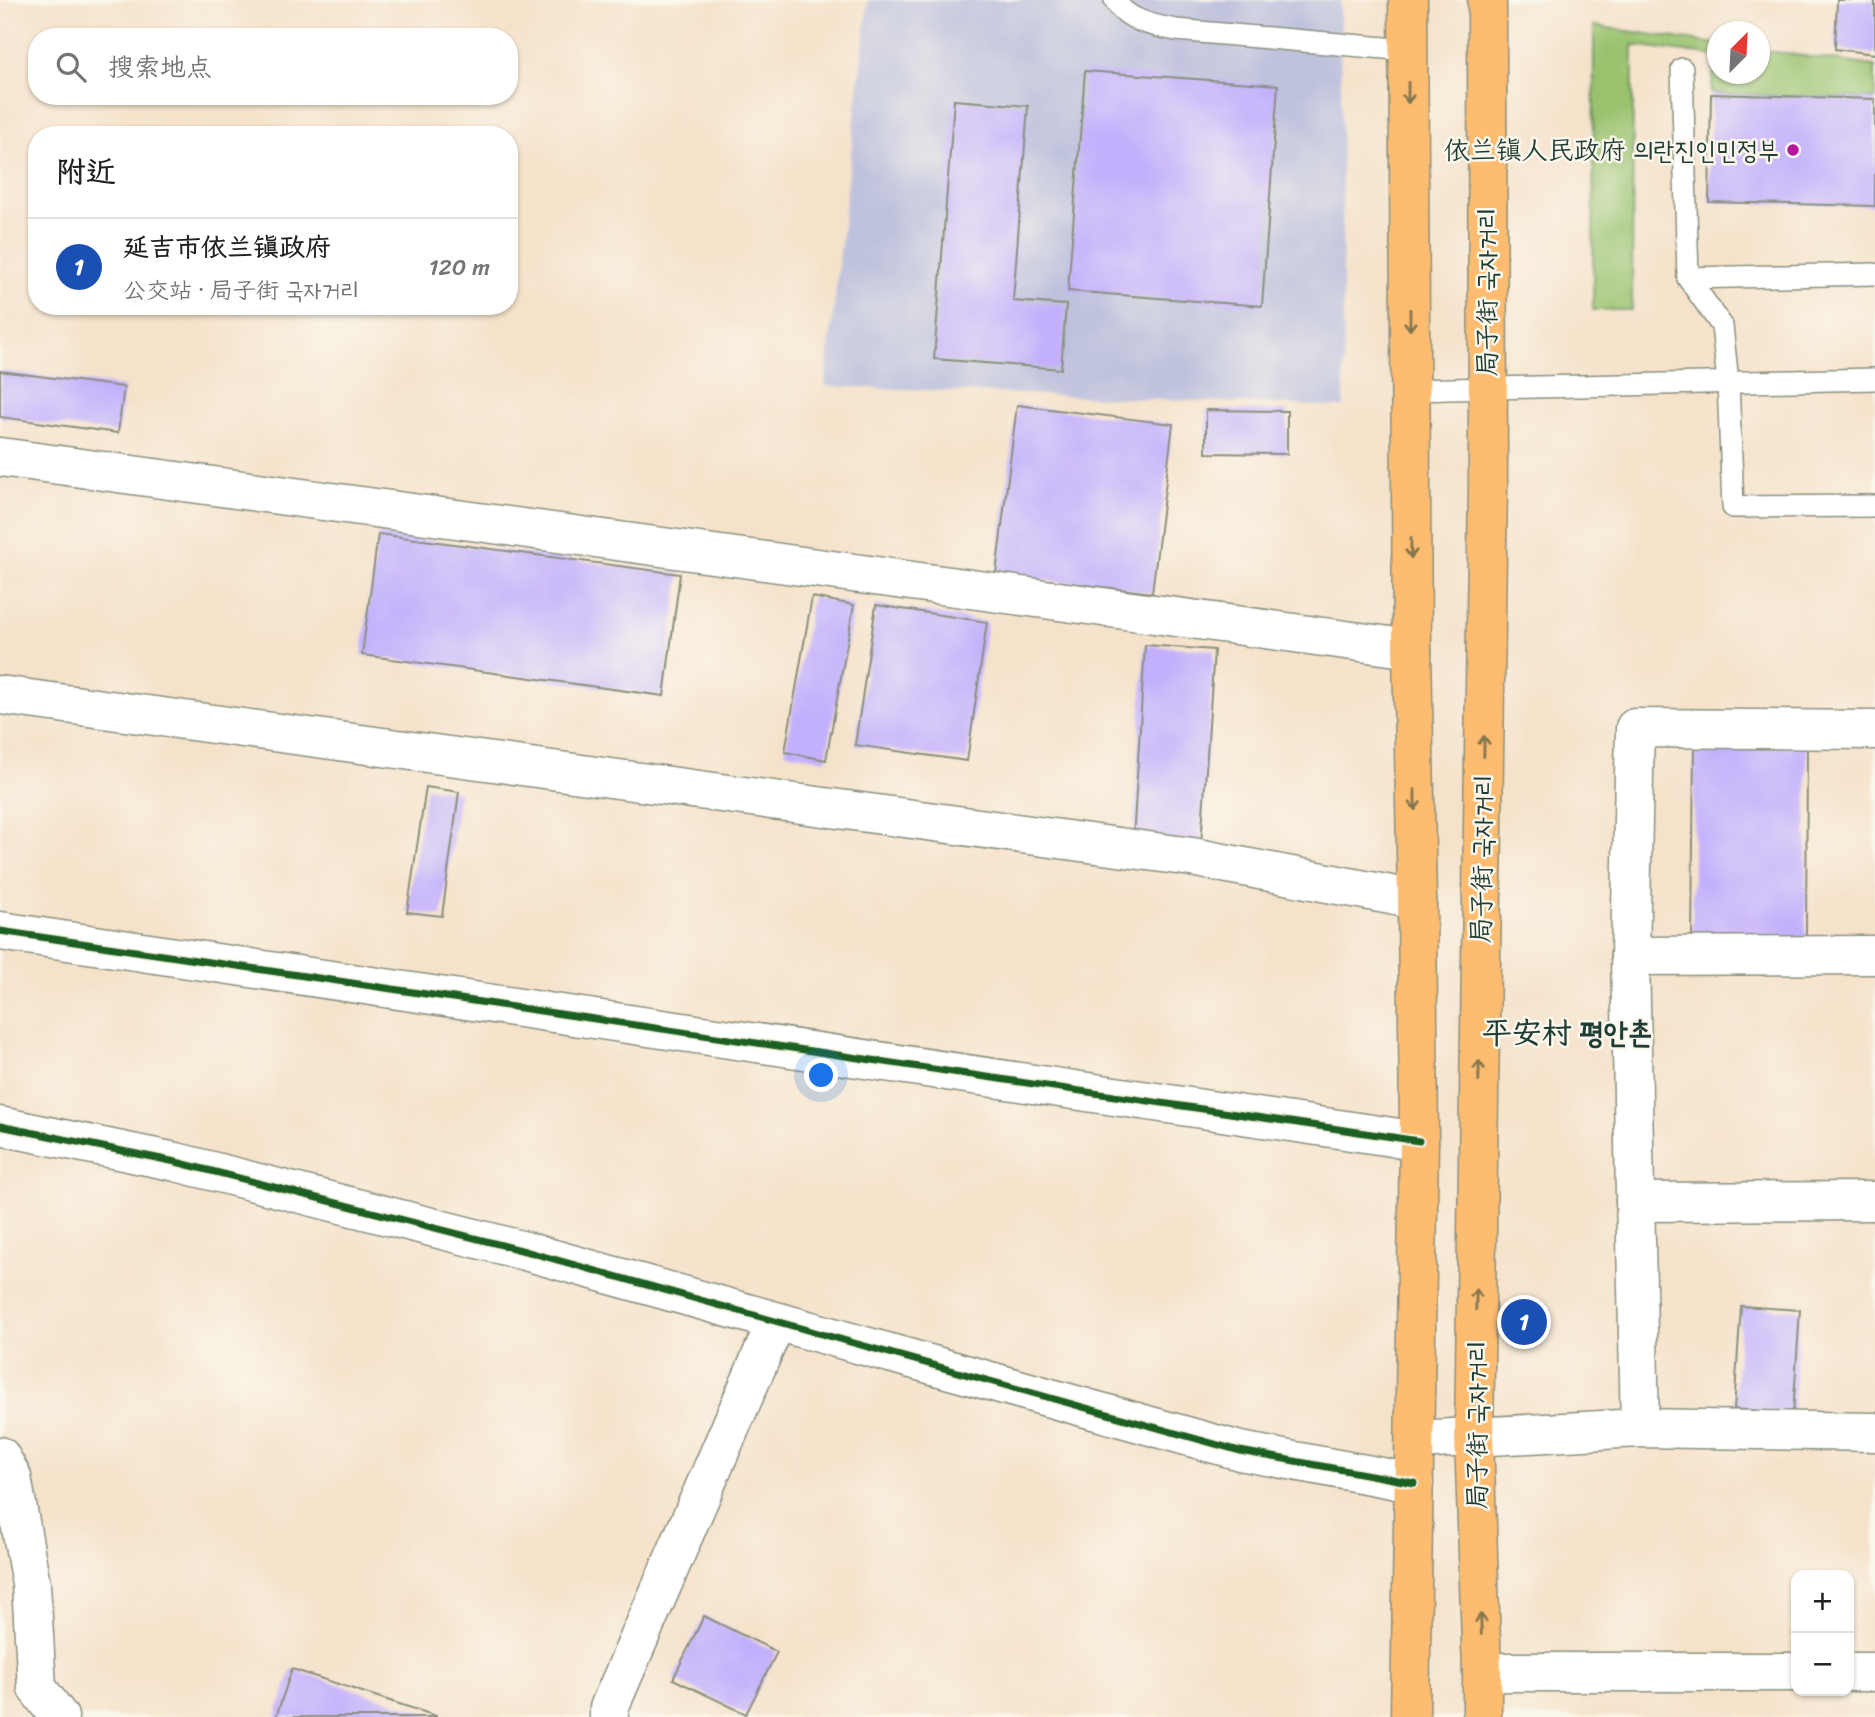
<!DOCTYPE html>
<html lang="zh">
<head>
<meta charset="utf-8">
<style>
	:root { --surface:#fff; --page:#f6f6f6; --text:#202124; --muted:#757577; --line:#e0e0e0; --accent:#0b8043 }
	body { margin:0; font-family:Sriracha,"LXGW WenKai TC","Poor Story",sans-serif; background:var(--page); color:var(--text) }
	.controls { position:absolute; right:21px; bottom:21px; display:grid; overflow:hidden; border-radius:14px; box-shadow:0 2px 5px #0004 }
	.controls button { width:63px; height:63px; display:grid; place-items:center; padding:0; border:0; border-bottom:2px solid var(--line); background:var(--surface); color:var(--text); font:35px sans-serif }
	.compass { position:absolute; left:1707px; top:21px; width:63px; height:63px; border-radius:50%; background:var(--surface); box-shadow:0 2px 5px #0004; rotate:24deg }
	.you { position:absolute; left:822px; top:1076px; width:24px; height:24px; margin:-18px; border:5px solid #fff; border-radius:50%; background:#1a73e8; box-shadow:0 0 0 10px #1a73e833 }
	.badge { display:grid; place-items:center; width:46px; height:46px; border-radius:50%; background:var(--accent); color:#fff; font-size:23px; font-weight:700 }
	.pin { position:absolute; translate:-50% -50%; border:4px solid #fff; box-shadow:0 2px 7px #0006 }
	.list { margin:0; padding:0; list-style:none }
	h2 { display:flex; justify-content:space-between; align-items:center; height:91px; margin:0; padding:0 28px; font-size:30px }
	h2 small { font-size:23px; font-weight:400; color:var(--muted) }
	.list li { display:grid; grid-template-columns:46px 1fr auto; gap:21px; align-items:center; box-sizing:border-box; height:98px; padding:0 28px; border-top:2px solid var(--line) }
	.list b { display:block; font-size:26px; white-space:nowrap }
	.list p { margin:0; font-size:23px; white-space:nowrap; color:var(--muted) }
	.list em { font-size:23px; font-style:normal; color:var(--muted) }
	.icon { flex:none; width:38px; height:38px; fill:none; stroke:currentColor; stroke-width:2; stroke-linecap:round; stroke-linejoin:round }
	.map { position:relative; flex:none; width:1875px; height:1717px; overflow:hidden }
	.search { position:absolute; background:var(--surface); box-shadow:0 2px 5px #0004; left:28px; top:28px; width:490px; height:77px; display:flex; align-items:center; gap:18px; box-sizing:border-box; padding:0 24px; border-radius:28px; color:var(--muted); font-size:26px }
	.panel { position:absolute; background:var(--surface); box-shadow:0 2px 5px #0004; left:28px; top:126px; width:490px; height:189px; border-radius:28px }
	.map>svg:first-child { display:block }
	.industrial { fill:#bfc2dd }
	.green { fill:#99c26e; stroke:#5c8051; stroke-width:2 }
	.building { fill:#c3b0fc }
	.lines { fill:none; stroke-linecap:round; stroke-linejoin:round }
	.lane-casing { stroke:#8a907f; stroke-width:24 }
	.street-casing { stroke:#8a907f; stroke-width:41 }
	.primary-casing { stroke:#8a907f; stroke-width:41 }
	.lane { stroke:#fff; stroke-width:21 }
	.street { stroke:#fff; stroke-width:38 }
	.primary { stroke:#febc70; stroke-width:38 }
	.cycleway-casing { stroke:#fbf7ec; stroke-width:11 }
	.cycleway { stroke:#1b5e20; stroke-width:7 }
	.oneway { stroke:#83764f }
	.poi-dot { fill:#b5179e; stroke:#fbf7ec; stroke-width:2.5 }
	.labels { text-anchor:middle; stroke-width:5; stroke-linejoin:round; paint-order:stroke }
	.poi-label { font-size:26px; fill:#1f3d34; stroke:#fbf7ec; text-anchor:end }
	.street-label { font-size:26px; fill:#1f3d34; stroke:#fbf7ec }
	.quarter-label { font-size:30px; font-weight:bold; fill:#1f3d34; stroke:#fbf7ec }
</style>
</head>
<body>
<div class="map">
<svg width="1875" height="1717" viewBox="0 0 1875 1717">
	<rect width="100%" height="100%" fill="#fbf7ec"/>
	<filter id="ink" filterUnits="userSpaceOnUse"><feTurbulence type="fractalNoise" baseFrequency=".0143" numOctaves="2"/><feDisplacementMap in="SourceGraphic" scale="14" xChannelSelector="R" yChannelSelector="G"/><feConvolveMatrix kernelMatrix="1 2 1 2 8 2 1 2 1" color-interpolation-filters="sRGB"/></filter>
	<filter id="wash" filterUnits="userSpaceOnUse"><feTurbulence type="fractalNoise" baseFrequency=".00686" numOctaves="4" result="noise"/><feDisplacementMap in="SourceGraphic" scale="28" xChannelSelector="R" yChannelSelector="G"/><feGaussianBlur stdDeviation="1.57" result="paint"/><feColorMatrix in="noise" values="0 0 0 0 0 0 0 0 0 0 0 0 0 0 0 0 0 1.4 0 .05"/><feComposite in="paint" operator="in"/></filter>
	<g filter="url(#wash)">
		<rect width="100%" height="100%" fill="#f5e2ca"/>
		<polygon class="industrial" points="868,0 1340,0 1344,407 825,386"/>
		<polygon class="green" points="1594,26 1717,44 1717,74 1759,74 1760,50 1875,66 1875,99 1711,94 1715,56 1633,45 1632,310 1593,310"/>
		<g id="blocks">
			<g class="building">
				<polygon points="1837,0 1875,0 1875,54 1835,49"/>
				<polygon points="1085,71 1278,85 1262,306 1068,291"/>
				<polygon points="1711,94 1875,99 1875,206 1709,202"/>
				<polygon points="954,100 1028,106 1013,301 1066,305 1061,369 934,359"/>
				<polygon points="0,371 124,387 118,433 0,417"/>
				<polygon points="1017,405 1173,424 1152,593 996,574"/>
				<polygon points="1206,410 1287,411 1287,454 1206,453"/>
				<polygon points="378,534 680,574 664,696 362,655"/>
				<polygon points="812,597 854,605 826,760 785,752"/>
				<polygon points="876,605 987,622 967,761 855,745"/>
				<polygon points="1145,645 1214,650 1201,845 1133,841"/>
				<polygon points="1694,746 1807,747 1806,939 1692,938"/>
				<polygon points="426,787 459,792 442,916 407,912"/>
				<polygon points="1741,1306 1800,1310 1793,1414 1734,1409"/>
				<polygon points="704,1616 777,1652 746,1714 673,1679"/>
				<polygon points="292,1669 436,1716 436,1717 276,1717"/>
			</g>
		</g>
	</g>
	<g filter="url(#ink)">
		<use href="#blocks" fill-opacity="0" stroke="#8a907f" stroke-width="2"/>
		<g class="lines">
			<g class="lane-casing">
				<g id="lane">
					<path d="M1115 0C1126 21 1155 26 1176 30L1408 50"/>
					<polyline points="1682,69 1688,278 1722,326 1728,382 1733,507 1875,506"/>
					<polyline points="1688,278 1875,274"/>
					<polyline points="1410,390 1875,379"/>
				</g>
			</g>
			<g class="street-casing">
				<g id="street">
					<polyline points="0,457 1412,649"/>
					<polyline points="0,695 1192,857 1417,900"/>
					<polyline points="0,931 1419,1141"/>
					<polyline points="1630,956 1875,955"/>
					<polyline points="0,1126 176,1162 525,1251 1240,1451 1414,1483"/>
					<polyline points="1635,1202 1875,1201"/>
					<polyline points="1640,1428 1630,956 1635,728 1875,730"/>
					<polyline points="1415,1440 1640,1428 1875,1432"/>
					<polyline points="0,1456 12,1477 31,1584 37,1688 59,1717"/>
					<polyline points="1482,1672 1796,1672"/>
					<polyline points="1849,1672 1875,1672"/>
					<polyline points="609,1717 609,1708 776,1322"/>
				</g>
			</g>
			<g class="primary-casing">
				<g id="primary">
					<polyline points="1408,0 1412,649 1417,900 1419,1141 1410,1717"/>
					<polyline points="1482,1717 1482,1672 1474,1437 1488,484 1487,0"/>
				</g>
			</g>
			<use href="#lane" class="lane"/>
			<use href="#street" class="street"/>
			<use href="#primary" class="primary"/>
			<g class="cycleway-casing">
				<g id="cycleway">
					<polyline points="0,931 1419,1141"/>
					<polyline points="0,1126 176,1162 525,1251 1240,1451 1414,1483"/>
				</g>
			</g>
			<use href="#cycleway" class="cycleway"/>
		</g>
		<defs><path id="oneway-shaft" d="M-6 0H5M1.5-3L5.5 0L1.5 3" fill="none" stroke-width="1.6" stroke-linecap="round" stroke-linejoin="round" transform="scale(1.75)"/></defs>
		<g class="oneway">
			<use href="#oneway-shaft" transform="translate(1408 93) rotate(90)"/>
			<use href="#oneway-shaft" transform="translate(1410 320) rotate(90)"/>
			<use href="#oneway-shaft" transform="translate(1411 548) rotate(90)"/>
			<use href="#oneway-shaft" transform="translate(1484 746) rotate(-89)"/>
			<use href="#oneway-shaft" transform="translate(1415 800) rotate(89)"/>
			<use href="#oneway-shaft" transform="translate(1479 1071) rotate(-89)"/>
			<use href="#oneway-shaft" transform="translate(1476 1299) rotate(-89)"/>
			<use href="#oneway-shaft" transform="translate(1481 1624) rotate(-92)"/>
		</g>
	</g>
	<circle class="poi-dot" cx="1793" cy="150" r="7"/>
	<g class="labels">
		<g class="poi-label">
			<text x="1779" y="159">依兰镇人民政府 의란진인민정부</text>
		</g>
		<g class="street-label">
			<text transform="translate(1487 292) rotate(-90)" y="9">局子街 국자거리</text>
			<text transform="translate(1482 859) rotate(-89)" y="9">局子街 국자거리</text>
			<text transform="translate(1477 1425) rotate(-90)" y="9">局子街 국자거리</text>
		</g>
		<g class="quarter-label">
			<text x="1567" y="1043">平安村 평안촌</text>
		</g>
	</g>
</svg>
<div class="controls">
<button>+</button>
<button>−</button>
</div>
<svg class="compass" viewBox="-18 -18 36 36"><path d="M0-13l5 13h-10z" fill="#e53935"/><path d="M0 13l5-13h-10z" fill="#757577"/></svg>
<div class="you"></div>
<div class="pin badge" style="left:1524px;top:1322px;background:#1a4fb4">1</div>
<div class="search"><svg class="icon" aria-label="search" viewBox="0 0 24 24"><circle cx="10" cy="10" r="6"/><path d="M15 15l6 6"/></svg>搜索地点</div>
<section class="panel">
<h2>附近<small></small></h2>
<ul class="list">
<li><span class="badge" style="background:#1a4fb4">1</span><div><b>延吉市依兰镇政府</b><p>公交站 · 局子街 국자거리</p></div><em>120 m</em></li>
</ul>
</section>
</div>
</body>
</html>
